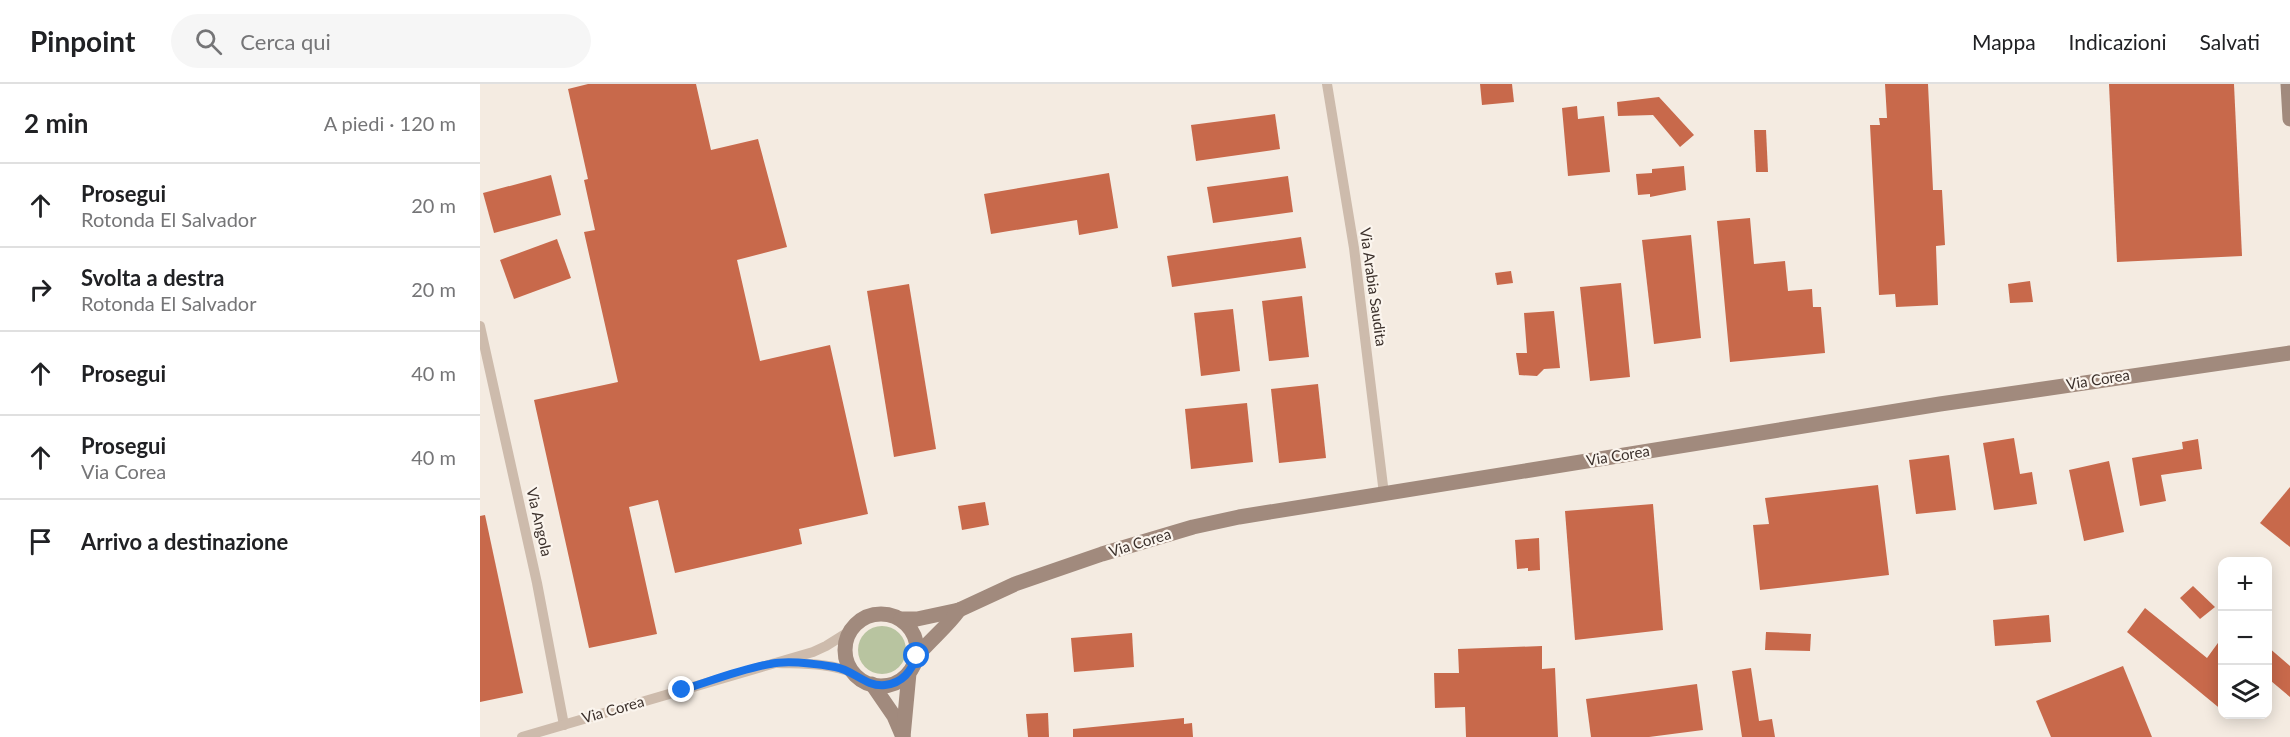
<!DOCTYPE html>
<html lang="it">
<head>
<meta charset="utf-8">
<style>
	:root { --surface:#fff; --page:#f6f6f6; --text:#202124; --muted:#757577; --line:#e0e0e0 }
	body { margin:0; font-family:Lato,sans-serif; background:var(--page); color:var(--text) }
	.controls { position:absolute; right:18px; bottom:18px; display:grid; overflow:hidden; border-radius:12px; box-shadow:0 3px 15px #0003 }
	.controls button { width:54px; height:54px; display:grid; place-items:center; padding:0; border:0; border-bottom:2px solid var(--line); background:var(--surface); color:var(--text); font:30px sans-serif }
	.stop { position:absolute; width:18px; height:18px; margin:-14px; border:4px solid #1a73e8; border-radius:50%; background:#fff }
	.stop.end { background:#1a73e8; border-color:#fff; box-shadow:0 2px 6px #0008 }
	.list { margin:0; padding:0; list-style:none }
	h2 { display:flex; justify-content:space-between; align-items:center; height:78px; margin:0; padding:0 24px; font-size:26px }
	h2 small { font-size:20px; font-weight:400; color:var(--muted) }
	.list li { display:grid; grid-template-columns:39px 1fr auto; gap:18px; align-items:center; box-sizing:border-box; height:84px; padding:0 24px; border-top:2px solid var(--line) }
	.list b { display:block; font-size:22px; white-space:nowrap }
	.list p { margin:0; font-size:20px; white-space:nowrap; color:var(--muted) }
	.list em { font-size:20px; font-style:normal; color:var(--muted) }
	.icon { flex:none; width:33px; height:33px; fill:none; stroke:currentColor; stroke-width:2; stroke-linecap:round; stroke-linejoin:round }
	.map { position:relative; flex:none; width:1810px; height:653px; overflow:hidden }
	header { display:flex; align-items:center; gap:36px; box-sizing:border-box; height:84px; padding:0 30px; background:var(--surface); border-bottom:2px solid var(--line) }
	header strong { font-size:28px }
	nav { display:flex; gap:33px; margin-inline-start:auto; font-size:21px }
	.search { width:420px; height:54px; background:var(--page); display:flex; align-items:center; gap:15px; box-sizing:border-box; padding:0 21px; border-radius:33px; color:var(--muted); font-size:22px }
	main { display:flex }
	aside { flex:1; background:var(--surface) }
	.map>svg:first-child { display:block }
	.green { fill:#b8c4a0 }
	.building { fill:#c8694b }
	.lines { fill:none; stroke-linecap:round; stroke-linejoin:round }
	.street { stroke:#cdbbac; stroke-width:10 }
	.secondary { stroke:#a18a7d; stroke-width:15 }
	.route { stroke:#1a73e8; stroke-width:8 }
	.labels { text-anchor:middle; stroke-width:4.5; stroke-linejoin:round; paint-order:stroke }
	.street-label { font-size:15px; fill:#3b302b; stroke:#fbf5ee }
</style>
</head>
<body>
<header>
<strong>Pinpoint</strong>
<div class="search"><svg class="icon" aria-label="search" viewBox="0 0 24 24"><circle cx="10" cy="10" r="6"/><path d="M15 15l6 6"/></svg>Cerca qui</div>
<nav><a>Mappa</a><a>Indicazioni</a><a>Salvati</a></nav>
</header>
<main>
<aside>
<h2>2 min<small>A piedi · 120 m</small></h2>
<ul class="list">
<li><svg class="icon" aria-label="ahead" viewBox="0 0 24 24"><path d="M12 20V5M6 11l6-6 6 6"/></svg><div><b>Prosegui</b><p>Rotonda El Salvador</p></div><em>20 m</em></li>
<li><svg class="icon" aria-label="right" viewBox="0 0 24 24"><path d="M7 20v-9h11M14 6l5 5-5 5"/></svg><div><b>Svolta a destra</b><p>Rotonda El Salvador</p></div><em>20 m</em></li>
<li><svg class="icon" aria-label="ahead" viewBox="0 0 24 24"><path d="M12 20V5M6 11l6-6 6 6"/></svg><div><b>Prosegui</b></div><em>40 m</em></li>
<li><svg class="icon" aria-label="ahead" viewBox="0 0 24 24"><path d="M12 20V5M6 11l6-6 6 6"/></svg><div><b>Prosegui</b><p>Via Corea</p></div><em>40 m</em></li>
<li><svg class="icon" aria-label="arrive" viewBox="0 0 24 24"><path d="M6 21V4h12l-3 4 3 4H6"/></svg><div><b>Arrivo a destinazione</b></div></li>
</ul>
</aside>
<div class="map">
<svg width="1810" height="653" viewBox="0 0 1810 653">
	<rect width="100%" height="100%" fill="#f4ebe1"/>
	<circle class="green" cx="402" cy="566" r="24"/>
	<g class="building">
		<polygon points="108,0 216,0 231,66 278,55 307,163 257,176 280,277 350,261 388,430 319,445 322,460 195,489 178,416 149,423 177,550 109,564 54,316 138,298 104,148 115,146 104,96 108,95 88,5"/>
		<polygon points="1000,0 1032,0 1034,18 1002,21"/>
		<polygon points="1405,0 1448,0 1453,106 1462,106 1465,161 1456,162 1458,221 1416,223 1415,210 1399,211 1390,41 1400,41 1399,34 1407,34"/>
		<polygon points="1629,0 1754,0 1762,172 1637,178"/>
		<polygon points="1179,13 1214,51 1200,63 1173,31 1138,32 1137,18"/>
		<polygon points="1097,22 1098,35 1124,32 1130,88 1088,92 1082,24"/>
		<polygon points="795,30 800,65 716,77 711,41"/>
		<polygon points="1274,46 1286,46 1288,88 1276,88"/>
		<polygon points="1204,82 1206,106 1170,113 1170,110 1158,111 1156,90 1172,89 1172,85"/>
		<polygon points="629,89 638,144 599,151 597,136 511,150 504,110"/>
		<polygon points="71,91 81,131 14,149 3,109"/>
		<polygon points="808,92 813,128 733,139 727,103"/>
		<polygon points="1270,134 1274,180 1305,177 1308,207 1332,205 1333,223 1341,223 1345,269 1250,278 1237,137"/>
		<polygon points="1211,151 1221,254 1174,260 1162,156"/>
		<polygon points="821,153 826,184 692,203 687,172"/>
		<polygon points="77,155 91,194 34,215 20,176"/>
		<polygon points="1031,187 1033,199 1017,201 1015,189"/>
		<polygon points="1550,197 1553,218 1530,219 1528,200"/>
		<polygon points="1141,199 1150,293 1110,297 1100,203"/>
		<polygon points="429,200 456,365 414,373 387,207"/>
		<polygon points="822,212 829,273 789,277 782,217"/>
		<polygon points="753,225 760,287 721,292 714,229"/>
		<polygon points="1074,227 1080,284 1064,285 1057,292 1039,291 1036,269 1047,269 1044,229"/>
		<polygon points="838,300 846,374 799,379 791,305"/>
		<polygon points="767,319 773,378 711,385 705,325"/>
		<polygon points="1534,354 1540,390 1552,388 1557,420 1514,426 1503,359"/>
		<polygon points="1718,355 1722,385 1681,391 1686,417 1660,422 1652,374 1703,365 1702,358"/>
		<polygon points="1469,371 1476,426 1436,430 1429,376"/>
		<polygon points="1629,377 1644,448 1604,457 1589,386"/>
		<polygon points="1398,401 1409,491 1280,506 1273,441 1289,440 1285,414"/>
		<polygon points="1810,403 1810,463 1780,439"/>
		<polygon points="505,418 509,441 482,446 478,422"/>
		<polygon points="1173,420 1183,546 1095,556 1085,427"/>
		<polygon points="5,431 43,609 0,618 0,432"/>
		<polygon points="1059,454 1060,486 1048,487 1048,484 1037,485 1035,456"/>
		<polygon points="1713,502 1735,523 1720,535 1700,514"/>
		<polygon points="1665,524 1727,574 1743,552 1743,627 1647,548"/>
		<polygon points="1569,531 1571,558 1515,562 1513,536"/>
		<polygon points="1286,548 1331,550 1330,567 1285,566"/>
		<polygon points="652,549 654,583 594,588 591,554"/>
		<polygon points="1062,562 1062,585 1075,584 1078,653 986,653 985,623 955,624 954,589 979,589 978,565"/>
		<polygon points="1788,563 1810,582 1810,613 1791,597 1792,595 1788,591"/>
		<polygon points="1643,582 1672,653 1571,653 1556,617"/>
		<polygon points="1271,584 1279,637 1292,635 1295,653 1262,653 1252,587"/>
		<polygon points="1217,600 1223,646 1169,653 1111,653 1106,615"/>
		<polygon points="568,629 569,653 548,653 546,630"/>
		<polygon points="704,634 704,640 712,639 713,653 593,653 593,645"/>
	</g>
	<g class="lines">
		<g class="street">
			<polyline points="847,0 874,164 904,410"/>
			<polyline points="0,242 57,499 84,641"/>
			<path d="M298 579C324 580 350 579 374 589"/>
			<polyline points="42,653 333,568 346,562 370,547"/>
		</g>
		<g class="secondary">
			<polyline points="1808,0 1810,35"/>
			<circle cx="401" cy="566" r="36"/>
			<polyline points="421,535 437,535 479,526 535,500 622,470 713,443 759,433 1460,320 1810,269"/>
			<path d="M437 572C450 556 467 543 479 526"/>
			<polyline points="392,600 414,632 423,653"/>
			<polyline points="423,653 429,589"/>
		</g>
	</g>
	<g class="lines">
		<path class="route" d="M202 606C231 597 261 585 290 580 308 576 337 580 355 583 374 586 385 603 405 601 423 599 431 587 437 572"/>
	</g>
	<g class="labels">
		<g class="street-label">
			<text transform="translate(893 203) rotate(82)" y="5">Via Arabia Saudita</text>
			<text transform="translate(1618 296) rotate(-9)" y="5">Via Corea</text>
			<text transform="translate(1138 372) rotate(-9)" y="5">Via Corea</text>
			<text transform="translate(59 438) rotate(77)" y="5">Via Angola</text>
			<text transform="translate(660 459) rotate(-17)" y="5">Via Corea</text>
			<text transform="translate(133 626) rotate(-16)" y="5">Via Corea</text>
		</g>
	</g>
</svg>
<div class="controls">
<button>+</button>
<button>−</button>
<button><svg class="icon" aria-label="layers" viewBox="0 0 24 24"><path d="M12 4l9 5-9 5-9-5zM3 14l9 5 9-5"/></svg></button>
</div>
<div class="stop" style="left:437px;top:572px"></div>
<div class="stop end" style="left:202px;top:606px"></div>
</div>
</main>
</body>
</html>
